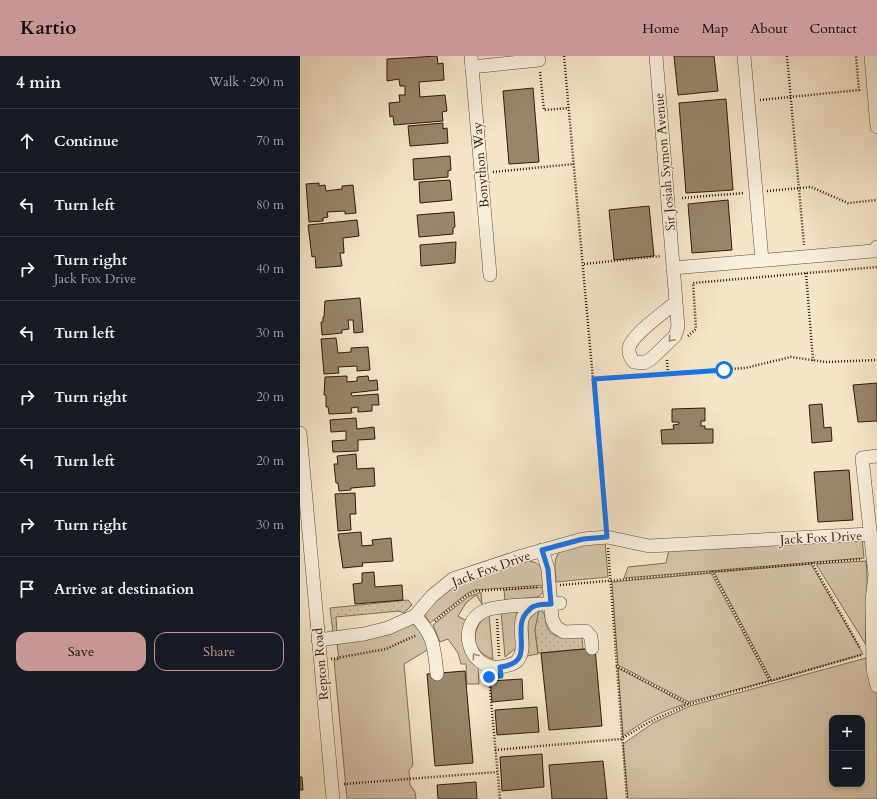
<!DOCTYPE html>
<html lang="en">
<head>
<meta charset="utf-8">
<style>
	:root { --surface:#171b24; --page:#242831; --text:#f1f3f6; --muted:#9ea1a6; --line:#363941; --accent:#c59692 }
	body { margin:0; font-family:Cardo,serif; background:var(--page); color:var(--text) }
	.controls { position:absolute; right:12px; bottom:12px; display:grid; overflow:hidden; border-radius:8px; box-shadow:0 2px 6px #0003 }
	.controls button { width:36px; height:36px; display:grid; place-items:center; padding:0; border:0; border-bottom:1px solid var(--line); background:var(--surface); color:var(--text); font:20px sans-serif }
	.stop { position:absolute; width:12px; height:12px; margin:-9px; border:3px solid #1a73e8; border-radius:50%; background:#fff }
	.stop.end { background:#1a73e8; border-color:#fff; box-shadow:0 1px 4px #0008 }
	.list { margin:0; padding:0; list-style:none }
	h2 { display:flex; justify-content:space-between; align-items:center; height:52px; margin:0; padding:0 16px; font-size:17px }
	h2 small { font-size:13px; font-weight:400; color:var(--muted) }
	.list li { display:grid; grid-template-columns:26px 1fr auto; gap:12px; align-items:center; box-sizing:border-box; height:64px; padding:0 16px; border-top:1px solid var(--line) }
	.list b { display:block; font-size:15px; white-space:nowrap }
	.list p { margin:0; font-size:13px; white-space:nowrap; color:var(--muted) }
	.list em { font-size:13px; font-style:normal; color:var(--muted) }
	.actions { display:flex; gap:8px; padding:12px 16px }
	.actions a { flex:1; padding:9px 0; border:1px solid var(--accent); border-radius:12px; text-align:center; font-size:14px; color:var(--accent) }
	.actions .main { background:var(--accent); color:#111 }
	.icon { flex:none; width:22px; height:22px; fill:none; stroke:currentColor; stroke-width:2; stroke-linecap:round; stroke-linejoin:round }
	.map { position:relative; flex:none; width:577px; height:743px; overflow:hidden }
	header { display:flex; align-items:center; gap:24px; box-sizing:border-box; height:56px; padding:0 20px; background:var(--accent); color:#111 }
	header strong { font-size:19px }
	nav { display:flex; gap:22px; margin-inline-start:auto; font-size:14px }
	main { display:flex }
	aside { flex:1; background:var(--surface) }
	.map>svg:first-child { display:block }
	.green { fill:#d4c3a9; stroke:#826f59; fill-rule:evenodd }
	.garden { fill:url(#garden-dots); stroke:#826f59 }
	.building { fill:#97856d; stroke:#311b09 }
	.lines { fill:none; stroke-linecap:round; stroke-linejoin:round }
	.minor-casing { stroke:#624e39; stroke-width:14 }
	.path { stroke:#311b09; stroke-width:2.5; stroke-dasharray:1 2; stroke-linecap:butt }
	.minor { stroke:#f8efdd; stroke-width:13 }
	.oneway { stroke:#9e907e }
	.route { stroke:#1a73e8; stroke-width:5 }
	.labels { text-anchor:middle; stroke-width:3; stroke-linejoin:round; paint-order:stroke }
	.street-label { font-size:13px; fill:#311b09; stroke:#f8efdd }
</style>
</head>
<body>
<header>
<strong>Kartio</strong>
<nav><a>Home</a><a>Map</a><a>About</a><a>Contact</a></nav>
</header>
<main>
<aside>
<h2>4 min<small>Walk · 290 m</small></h2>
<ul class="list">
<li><svg class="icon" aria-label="ahead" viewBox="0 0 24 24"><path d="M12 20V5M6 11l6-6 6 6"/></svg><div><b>Continue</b></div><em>70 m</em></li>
<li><svg class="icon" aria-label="left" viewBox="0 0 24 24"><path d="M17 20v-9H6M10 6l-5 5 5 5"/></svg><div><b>Turn left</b></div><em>80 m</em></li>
<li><svg class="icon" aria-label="right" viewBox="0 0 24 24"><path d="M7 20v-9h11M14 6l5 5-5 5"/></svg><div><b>Turn right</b><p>Jack Fox Drive</p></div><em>40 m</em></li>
<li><svg class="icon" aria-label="left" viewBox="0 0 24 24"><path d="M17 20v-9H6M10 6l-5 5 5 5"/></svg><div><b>Turn left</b></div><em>30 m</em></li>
<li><svg class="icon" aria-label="right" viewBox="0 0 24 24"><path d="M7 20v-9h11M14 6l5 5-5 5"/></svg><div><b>Turn right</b></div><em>20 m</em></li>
<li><svg class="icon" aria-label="left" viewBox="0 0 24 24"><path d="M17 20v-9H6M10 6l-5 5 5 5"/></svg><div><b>Turn left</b></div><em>20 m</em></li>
<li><svg class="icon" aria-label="right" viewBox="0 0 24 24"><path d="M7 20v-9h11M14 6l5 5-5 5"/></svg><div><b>Turn right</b></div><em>30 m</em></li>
<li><svg class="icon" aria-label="arrive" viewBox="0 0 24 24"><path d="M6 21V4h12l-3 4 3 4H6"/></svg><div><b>Arrive at destination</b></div></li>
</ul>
<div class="actions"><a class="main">Save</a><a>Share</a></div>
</aside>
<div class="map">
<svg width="577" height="743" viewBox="0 0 577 743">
	<defs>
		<pattern id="garden-dots" width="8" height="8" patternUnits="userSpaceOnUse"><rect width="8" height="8" fill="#d4c3a9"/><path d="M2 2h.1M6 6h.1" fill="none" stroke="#b6a790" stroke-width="1.8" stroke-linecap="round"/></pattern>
	</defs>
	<rect width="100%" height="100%" fill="#f5e6ca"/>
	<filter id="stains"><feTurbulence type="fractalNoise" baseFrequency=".005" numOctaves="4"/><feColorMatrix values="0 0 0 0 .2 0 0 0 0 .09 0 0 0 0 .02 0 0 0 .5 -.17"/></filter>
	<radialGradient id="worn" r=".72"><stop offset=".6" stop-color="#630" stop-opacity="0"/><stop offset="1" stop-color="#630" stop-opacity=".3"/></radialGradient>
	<g class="green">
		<polygon points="562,481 564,502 324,522 328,511 366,507 369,493"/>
		<path d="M305 486 308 521 256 526C256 518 253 508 257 500 263 486 292 487 305 486Z"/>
		<path d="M228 505C243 506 243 517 245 529L174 534 166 538 130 567C127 563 125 560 126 554L154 528Z"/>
		<path d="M566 505C569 533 565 560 566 589L516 508Z"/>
		<polygon points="511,508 563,598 472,625 414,516"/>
		<polygon points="411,517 469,625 389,646 318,609 312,526"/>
		<polygon points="245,531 242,538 238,541 205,544 204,534"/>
		<polygon points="181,536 182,548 176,539 166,547 158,560 167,565 178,610 179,628 167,628 166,608 161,608 158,597 148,583 140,586 133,569 168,541"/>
		<polygon points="214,553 219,560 216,592 205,601 201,555"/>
		<polygon points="239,554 235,574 238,598 227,600 229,590 227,561"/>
		<path d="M189 558 193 603C169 595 170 572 189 558Z"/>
		<path d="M111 567C123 572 127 581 129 593L104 608 113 709 109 714 110 729 115 736 116 743H47L34 604 39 603 37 588 85 579Z"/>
		<path d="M566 602V611L577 637V743H328L323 688 353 667 390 650ZM532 662H562V728H532Z"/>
		<path d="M318 612 386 648C361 655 343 665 323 680Z"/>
	</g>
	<g class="garden">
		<polygon points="108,544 112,549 104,557 99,555 36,561 37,577 33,577 30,552"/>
		<path d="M239 554 243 556C246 561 245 566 247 571 253 585 270 581 282 581L283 593 238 597 235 574Z"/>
	</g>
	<g class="building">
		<polygon points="137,0 138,8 143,7 144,24 119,26 120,41 145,39 147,55 142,56 143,65 94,69 93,60 90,61 89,47 100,46 99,39 105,39 105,30 100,30 99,23 87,25 87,3"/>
		<polygon points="374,0 414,0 418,35 378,39"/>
		<polygon points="233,32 239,106 209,108 203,35"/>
		<polygon points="426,43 433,134 386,137 379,47"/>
		<polygon points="143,67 143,73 147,72 148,87 110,90 108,70"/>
		<polygon points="150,100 151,114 148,115 148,121 114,124 113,103"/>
		<polygon points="150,124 152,144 120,147 119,126"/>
		<polygon points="19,127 19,130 25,129 26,135 42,133 42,130 53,129 56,157 45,158 45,155 27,156 28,161 23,162 23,165 9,166 6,128"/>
		<polygon points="428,144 432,194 392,197 388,148"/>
		<polygon points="349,150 354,200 314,204 309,154"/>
		<polygon points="154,156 155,171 153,172 153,178 119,181 117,159"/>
		<polygon points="57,164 59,180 43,182 44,197 40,197 42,210 16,212 15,200 12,201 8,169"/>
		<polygon points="156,186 155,207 121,210 120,189"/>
		<polygon points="60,242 63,276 54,277 53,264 48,264 49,273 42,274 42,277 22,279 21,266 23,266 23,261 24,261 25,245"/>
		<polygon points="36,282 38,297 51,296 51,292 68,291 70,314 57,315 57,310 38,311 39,317 24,318 21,283"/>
		<polygon points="47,320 47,326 57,325 57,321 68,320 69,325 77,324 78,334 51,337 52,340 78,338 79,349 72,349 72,355 58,356 58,351 51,352 52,357 29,358 28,351 26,351 26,339 24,339 25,321"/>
		<polygon points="577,327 577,365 558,366 553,329"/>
		<polygon points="522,348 524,372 531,371 532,385 512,387 509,349"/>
		<polygon points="405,352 405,365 401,365 401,370 405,370 405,373 413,373 413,387 362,388 361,374 374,373 373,369 379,368 379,366 372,366 372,353"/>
		<polygon points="56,362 57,373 74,371 75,383 58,384 58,395 33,396 32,385 46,384 46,375 31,376 30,364"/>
		<polygon points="56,398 57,413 74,412 75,430 51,432 51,434 39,435 38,427 36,427 34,408 38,408 37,400"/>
		<polygon points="549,414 553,464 518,466 514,416"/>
		<polygon points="55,437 56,458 50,458 51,474 38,475 35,438"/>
		<polygon points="61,476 62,490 73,489 72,484 91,482 93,505 62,507 63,510 43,512 38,478"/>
		<polygon points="74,516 75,531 102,529 103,544 55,548 53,528 62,527 62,517"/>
		<polygon points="295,592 302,670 249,674 241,597"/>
		<polygon points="165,615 173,707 135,710 127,618"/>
		<polygon points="222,623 223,643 192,646 190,625"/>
		<polygon points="237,651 239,676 197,679 195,654"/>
		<polygon points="242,698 244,731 202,735 200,701"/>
		<polygon points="303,705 307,743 252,743 249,709"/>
		<polygon points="0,721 2,721 3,734 0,734"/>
		<polygon points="176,726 177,743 138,743 137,729"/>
	</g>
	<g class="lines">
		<g class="minor-casing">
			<g id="minor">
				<polyline points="171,0 190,219"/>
				<path d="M356 0 378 271 375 280 351 303 344 307 334 306C331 302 328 298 329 292 331 279 366 255 376 246"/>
				<polyline points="444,0 462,204"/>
				<polyline points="571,0 577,71"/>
				<polyline points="172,11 239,4"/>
				<polyline points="373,212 573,195 577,191"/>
				<polyline points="0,377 33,743"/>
				<polyline points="577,400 562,402 575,519 572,545 573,613 577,630"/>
				<polyline points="242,494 248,513 252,563 256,571 264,576 286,575 291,581 292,592"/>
				<path d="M234 550C230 553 225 556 223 561 217 574 228 593 217 605 213 609 206 610 200 611 168 614 156 568 184 555 199 548 241 549 260 547"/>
				<path d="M115 560C134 579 134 591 137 618"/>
				<polyline points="18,584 64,578 88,572 115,560 132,540 153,523 222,500 283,483 307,481 349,490 570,478"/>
			</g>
		</g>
		<g class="path">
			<polyline points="264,0 306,469"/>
			<polyline points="487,0 504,189"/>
			<polyline points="240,16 244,54 269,52"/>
			<polyline points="460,44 559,34 556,0"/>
			<polyline points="193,116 274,108"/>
			<polyline points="467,135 511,131 548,147 577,144"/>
			<polyline points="382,142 444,137"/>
			<polyline points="284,208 361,200"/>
			<polyline points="506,217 513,305"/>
			<polyline points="388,280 396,273 393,227 577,211"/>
			<polyline points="367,304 368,318"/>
			<polyline points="348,319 445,312 491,301 526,306 577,304"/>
			<polyline points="294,323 335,320"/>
			<polyline points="308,492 327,743"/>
			<polyline points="512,507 560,592"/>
			<polyline points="412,515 471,626"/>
			<polyline points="260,529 562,503"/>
			<polyline points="197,563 199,600"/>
			<polyline points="135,565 166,540 176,535 237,531"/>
			<polyline points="31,603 86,593 117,579"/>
			<polyline points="316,610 389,648"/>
			<polyline points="189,622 200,743"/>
			<polyline points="195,694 321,683 351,665 389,648 561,599"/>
			<polyline points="44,728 197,716"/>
		</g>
		<use href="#minor" class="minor"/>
	</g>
	<defs><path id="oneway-chevron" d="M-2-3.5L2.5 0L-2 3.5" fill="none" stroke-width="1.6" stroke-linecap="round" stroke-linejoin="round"/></defs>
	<g class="oneway">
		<use href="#oneway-chevron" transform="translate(371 283) rotate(131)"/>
		<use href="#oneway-chevron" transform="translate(175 600) rotate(-126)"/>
	</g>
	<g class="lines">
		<path class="route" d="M189 621 201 620 200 611C239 607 209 573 228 555 230 553 232 550 235 550 240 548 246 548 251 548L248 513 242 494 283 483 307 481 294 323 424 314"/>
	</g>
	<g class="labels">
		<g class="street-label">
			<text transform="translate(364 106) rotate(-95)" y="5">Sir Josiah Symon Avenue</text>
			<text transform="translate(180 109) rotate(-95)" y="5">Bonython Way</text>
			<text transform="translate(521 481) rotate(-3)" y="5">Jack Fox Drive</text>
			<text transform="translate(191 512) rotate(-20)" y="5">Jack Fox Drive</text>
			<text transform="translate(20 608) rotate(-95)" y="5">Repton Road</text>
		</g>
	</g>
	<rect width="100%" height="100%" filter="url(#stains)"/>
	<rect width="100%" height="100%" fill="url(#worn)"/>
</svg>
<div class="controls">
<button>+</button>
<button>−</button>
</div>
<div class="stop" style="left:424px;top:314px"></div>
<div class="stop end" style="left:189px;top:621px"></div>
</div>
</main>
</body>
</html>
